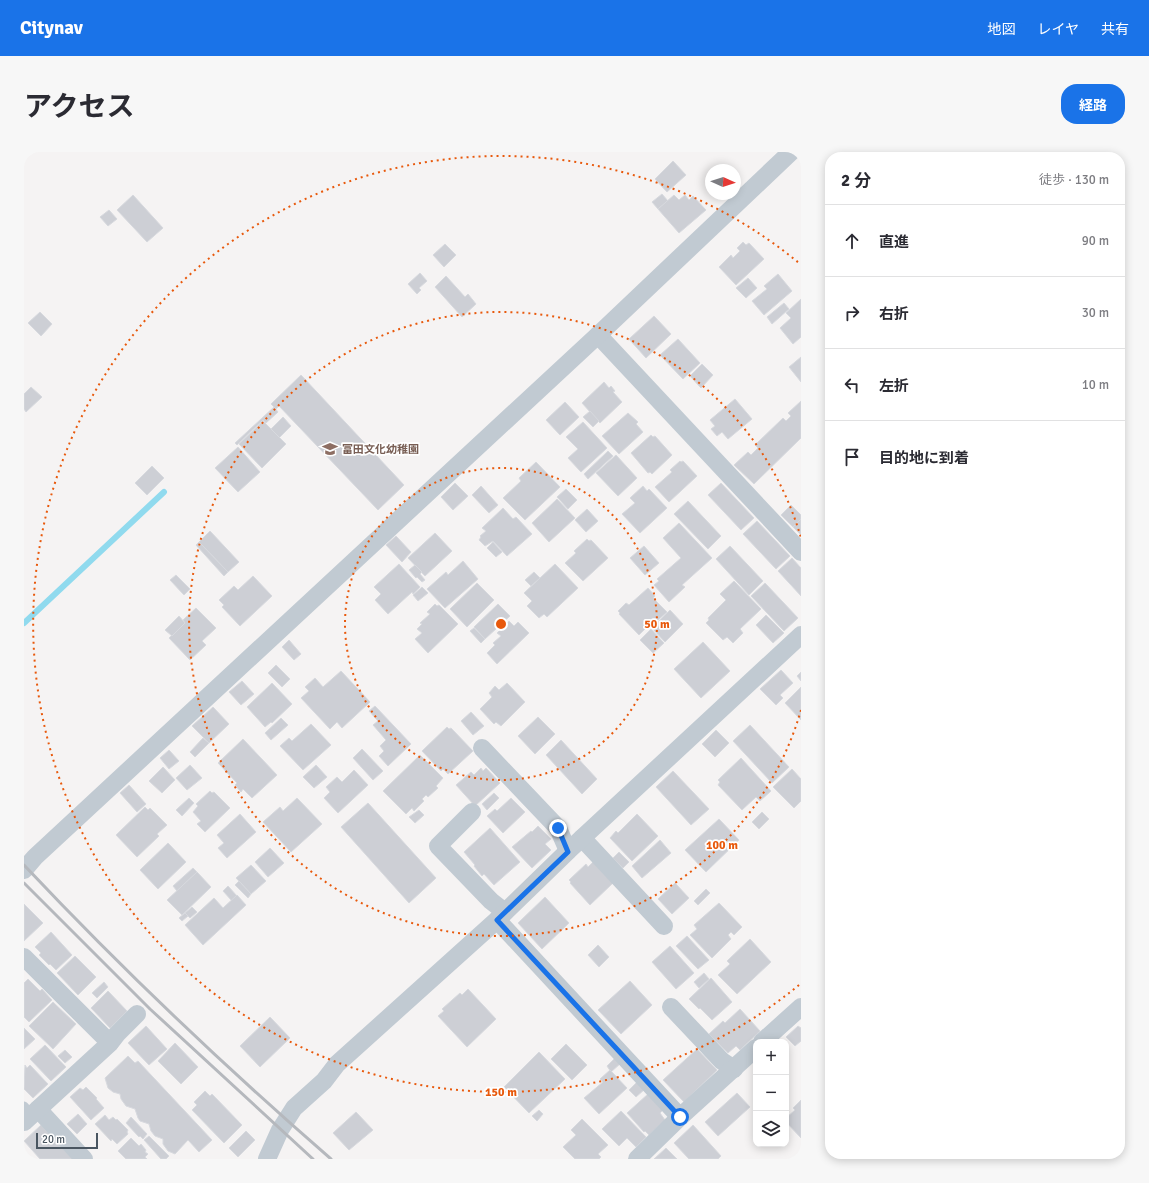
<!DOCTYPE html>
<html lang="ja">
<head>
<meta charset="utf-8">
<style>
	:root { --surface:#fff; --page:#f7f7f7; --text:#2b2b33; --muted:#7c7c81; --line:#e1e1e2; --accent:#1a73e8 }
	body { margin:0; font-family:Signika,"Noto Sans JP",sans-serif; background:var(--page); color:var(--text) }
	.controls { position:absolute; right:12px; bottom:12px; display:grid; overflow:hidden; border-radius:8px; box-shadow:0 2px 10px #0003 }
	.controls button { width:36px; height:36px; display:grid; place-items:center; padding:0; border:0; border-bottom:1px solid var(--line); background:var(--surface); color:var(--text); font:20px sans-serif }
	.compass { position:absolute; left:681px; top:12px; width:36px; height:36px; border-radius:50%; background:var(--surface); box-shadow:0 2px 10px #0003; rotate:93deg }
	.scale { position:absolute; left:12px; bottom:10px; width:62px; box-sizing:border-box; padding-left:4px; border:2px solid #4a5661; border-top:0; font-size:11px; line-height:14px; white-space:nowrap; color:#4a5661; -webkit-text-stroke:3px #fff; paint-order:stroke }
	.stop { position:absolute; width:12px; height:12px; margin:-9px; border:3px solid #1a73e8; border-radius:50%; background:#fff }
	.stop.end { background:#1a73e8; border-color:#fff; box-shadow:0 1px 4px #0008 }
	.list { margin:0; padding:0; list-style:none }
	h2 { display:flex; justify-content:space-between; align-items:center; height:52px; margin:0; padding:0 16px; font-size:17px }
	h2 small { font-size:13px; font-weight:400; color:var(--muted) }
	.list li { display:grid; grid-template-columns:26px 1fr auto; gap:12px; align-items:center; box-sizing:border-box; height:72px; padding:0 16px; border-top:1px solid var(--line) }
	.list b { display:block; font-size:15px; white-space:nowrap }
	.list em { font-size:13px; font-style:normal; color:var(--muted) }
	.icon { flex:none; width:22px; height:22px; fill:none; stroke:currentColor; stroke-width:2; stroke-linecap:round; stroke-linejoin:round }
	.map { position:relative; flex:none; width:777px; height:1007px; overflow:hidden; border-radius:16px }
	header { display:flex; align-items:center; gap:24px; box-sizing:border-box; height:56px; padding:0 20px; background:var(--accent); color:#fff }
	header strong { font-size:19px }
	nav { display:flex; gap:22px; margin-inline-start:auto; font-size:14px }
	.intro { display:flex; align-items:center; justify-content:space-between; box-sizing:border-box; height:96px; padding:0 24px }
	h1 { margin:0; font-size:28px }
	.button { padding:10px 18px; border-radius:16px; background:var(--accent); color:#fff; font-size:14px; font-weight:700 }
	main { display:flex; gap:24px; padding:0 24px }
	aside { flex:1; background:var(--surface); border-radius:16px; box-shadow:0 2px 10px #0003 }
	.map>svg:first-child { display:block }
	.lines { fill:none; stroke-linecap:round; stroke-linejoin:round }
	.stream { stroke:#90daee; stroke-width:6 }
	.building { fill:#cdcfd5; stroke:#d7d9de }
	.service { stroke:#c1cad2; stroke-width:9 }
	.minor { stroke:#c1cad2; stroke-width:18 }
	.rail { stroke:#b5b8bd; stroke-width:3 }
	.route { stroke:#1a73e8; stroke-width:5 }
	.ring { fill:none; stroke:#e8590c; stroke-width:2; stroke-dasharray:2 4 }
	.labels { text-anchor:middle; stroke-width:3.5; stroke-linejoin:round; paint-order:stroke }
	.education-label { font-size:11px; font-weight:bold; fill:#785e54; stroke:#fff; text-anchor:start }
	.centre { fill:#e8590c; stroke:#fff; stroke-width:2 }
	.ring-label { font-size:12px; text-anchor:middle; font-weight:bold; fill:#e8590c; stroke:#fff; stroke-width:3.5; stroke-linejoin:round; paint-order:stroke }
</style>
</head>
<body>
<header>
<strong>Citynav</strong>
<nav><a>地図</a><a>レイヤ</a><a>共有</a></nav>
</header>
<div class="intro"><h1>アクセス</h1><a class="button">経路</a></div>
<main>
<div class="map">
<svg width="777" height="1007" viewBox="0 0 777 1007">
	<rect width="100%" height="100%" fill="#f5f3f3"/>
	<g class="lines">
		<polyline class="stream" points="0,471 140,340"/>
	</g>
	<g class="building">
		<polygon points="649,9 662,23 643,40 631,27"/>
		<polygon points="638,42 644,49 634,57 628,50"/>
		<polygon points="109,43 139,76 123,90 93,58"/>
		<polygon points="650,43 655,48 661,43 665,48 669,44 682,58 655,81 634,57"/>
		<polygon points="85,58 93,67 84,74 76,65"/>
		<polygon points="719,90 722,93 725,91 740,107 712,133 695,115 707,103 709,106 716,99 713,96"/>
		<polygon points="421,92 432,103 420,115 409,103"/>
		<polygon points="396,121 403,129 395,136 397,138 393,142 384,132"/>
		<polygon points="754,122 768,139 740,163 728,149 743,137 740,134"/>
		<polygon points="422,124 441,145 444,142 452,152 438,165 411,135"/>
		<polygon points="724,126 733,136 722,146 712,136"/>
		<polygon points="777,147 777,185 769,192 756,176 767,166 762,161"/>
		<polygon points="760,151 765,157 748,172 743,165"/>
		<polygon points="16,160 28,172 17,184 4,171"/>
		<polygon points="630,164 647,182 622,206 605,187"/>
		<polygon points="654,187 676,211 659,227 636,203"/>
		<polygon points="777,205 777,230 765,215"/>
		<polygon points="678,212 689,223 677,236 666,224"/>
		<polygon points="277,223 380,333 354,358 255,254 252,257 247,252"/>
		<polygon points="580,230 585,236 587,234 591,239 589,240 598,250 576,271 558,251"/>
		<polygon points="7,235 18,245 2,260 0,257 0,242"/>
		<polygon points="711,247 728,267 704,287 698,280 693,284 687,277 691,274 686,268"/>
		<polygon points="777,249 777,286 730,332 710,313 724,300 727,303 734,296 731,293 759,266 762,269 767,264 764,261"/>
		<polygon points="541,250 555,265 536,283 522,268"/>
		<polygon points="250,255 254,260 242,271 239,268 213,293 211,291"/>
		<polygon points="566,259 575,269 569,275 559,265"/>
		<polygon points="604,261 614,270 612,272 619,280 595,302 578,284"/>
		<polygon points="259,265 267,274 255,286 247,277"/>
		<polygon points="239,269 262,292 238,316 215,292"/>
		<polygon points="559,270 583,296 557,320 544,306 554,297 542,285"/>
		<polygon points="627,283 629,285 631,284 648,303 628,322 626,320 624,321 607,301"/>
		<polygon points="214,295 236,320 214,340 191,316"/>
		<polygon points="584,299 589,304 564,327 560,322"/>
		<polygon points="592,303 613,326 594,344 572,321"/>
		<polygon points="656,309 657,310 659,309 673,324 645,350 631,335 648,320 646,318"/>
		<polygon points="512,310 536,335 501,368 479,346 497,329 495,326"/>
		<polygon points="128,314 140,326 123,343 111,331"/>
		<polygon points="431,331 444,344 429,358 417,345"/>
		<polygon points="697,331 730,366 717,378 684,343"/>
		<polygon points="457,334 474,353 465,361 448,343"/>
		<polygon points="619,334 623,339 625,337 643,356 616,381 598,362 611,351 606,346"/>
		<polygon points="542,337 553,348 544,357 533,345"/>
		<polygon points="533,347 551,366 525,390 508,371"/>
		<polygon points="664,349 697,384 684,397 650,362"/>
		<polygon points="767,353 777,363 777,367 769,375 757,363"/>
		<polygon points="479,356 489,367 492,365 508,382 483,404 469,389 461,394 455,388 457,385 456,384 462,379 458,376"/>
		<polygon points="563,357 574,369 562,380 551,368"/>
		<polygon points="777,367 777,383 769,375"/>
		<polygon points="733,369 766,404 752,417 719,382"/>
		<polygon points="655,371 688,406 658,433 661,435 645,450 630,433 635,429 633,427 657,406 639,386"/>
		<polygon points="186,379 215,410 204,420 175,390"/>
		<polygon points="411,381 428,399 401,424 384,406"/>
		<polygon points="372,384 387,400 378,410 362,393"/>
		<polygon points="563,387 565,389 567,388 584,406 559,429 541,411 552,401 550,399"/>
		<polygon points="175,390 204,420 200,424 172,393"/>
		<polygon points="469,390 478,400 472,405 463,396"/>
		<polygon points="620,394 635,411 621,423 606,406"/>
		<polygon points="706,394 739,429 725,443 692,407"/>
		<polygon points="768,406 777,416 777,444 754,419"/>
		<polygon points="439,409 454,427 421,456 403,437 422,420 424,423"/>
		<polygon points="375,412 396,435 389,442 388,440 364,462 351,448 357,442 350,435"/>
		<polygon points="531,412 554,436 523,465 520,462 515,466 503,454 508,449 500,441"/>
		<polygon points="391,413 398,420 396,422 401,428 398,430 393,425 392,426 385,418"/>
		<polygon points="510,420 516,426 507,434 501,428"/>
		<polygon points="152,423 166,437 160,443 146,428"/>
		<polygon points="229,424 248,444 216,474 198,455 200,453 195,448 210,434 214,438"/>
		<polygon points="710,429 737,457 716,477 719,481 709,491 703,485 699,488 682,471 685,468 684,466 702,448 696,442"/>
		<polygon points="453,431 470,448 443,475 426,457"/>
		<polygon points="741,431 774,466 760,479 727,444"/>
		<polygon points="398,435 404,441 394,449 389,443"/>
		<polygon points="624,436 631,444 629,446 643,460 632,470 630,468 615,483 595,462 596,461 594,459 602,451 605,453"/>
		<polygon points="411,452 413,454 415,453 434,472 404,501 391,487 398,481 393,477 398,472 396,471 406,462 403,460"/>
		<polygon points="474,452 486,464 461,487 450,475"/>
		<polygon points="172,456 192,476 178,489 182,493 166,508 145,486 161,471 159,468"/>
		<polygon points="646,458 659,472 641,490 625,473 630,468 633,471"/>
		<polygon points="742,463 760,481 749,491 732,473"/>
		<polygon points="155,464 161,471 148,484 141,478"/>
		<polygon points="485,469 490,474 494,470 505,481 473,512 463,501 471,493 469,491 477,484 473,481"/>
		<polygon points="450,476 461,487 457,491 446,479"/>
		<polygon points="627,477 640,491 629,501 616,488"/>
		<polygon points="265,488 277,502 270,508 258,495"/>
		<polygon points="679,490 706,519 677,546 650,517"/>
		<polygon points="252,513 266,527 258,535 244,521"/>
		<polygon points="757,518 769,531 756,543 759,546 752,553 736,537"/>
		<polygon points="317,519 346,550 318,576 313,570 306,577 277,546 285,539 281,535 291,526 299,535"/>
		<polygon points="777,520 777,529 773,524"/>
		<polygon points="218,529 230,542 217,553 205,540"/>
		<polygon points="248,531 268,552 248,571 247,570 241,575 223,555"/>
		<polygon points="483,531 501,550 477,574 472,570 470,572 456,557 468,545 465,541 471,534 475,538"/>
		<polygon points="777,535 777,568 761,551"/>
		<polygon points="351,554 387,592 364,614 355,604 360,599 356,594 362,588 349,573 354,569 345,559"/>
		<polygon points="189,555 205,572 185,591 168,574"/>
		<polygon points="447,560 460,574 449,583 437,569"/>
		<polygon points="514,565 531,582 511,602 494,584"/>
		<polygon points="257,566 264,573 247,588 241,581"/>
		<polygon points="287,572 307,593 279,618 256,594 265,586 268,589"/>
		<polygon points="726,573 765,615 748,631 709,589"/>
		<polygon points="423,575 425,577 427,576 449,599 424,622 419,617 417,619 398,599"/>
		<polygon points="692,578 705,591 691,605 678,592"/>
		<polygon points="179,586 185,591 171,605 166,600"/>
		<polygon points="219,587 253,623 228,646 219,637 217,640 211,633 213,631 194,611"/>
		<polygon points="537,588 573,627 558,642 522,603"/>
		<polygon points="338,597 359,619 349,628 329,606"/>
		<polygon points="145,598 155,609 145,617 136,606"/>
		<polygon points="396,603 419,626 412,634 414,636 404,645 402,643 398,647 400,649 390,659 388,656 382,662 359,639"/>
		<polygon points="717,606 747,639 736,649 732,645 718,658 694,633 696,630 694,628"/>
		<polygon points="166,613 178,626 163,638 152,626"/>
		<polygon points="292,613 303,625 290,636 279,625"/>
		<polygon points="139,615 151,628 138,641 125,629"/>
		<polygon points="457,616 459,619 462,616 476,631 451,654 432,633 447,620 450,623"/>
		<polygon points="768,617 777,627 777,649 770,656 749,635"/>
		<polygon points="330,618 344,633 314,661 300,646 306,640 302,635 313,625 318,630"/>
		<polygon points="649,619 685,657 667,673 632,635"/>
		<polygon points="105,633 122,652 113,660 96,641"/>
		<polygon points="186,639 188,641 190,640 206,656 181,680 173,672 177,669 169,660 174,654 172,652"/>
		<polygon points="470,641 475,646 463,658 458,652"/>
		<polygon points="165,646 170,651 158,664 152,658"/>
		<polygon points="273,646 298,672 267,700 239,670 256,655 259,659"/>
		<polygon points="487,646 501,660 479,681 463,664 471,657 473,659"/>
		<polygon points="344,651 412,726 385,751 317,675"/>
		<polygon points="121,655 124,658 126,656 143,673 133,682 135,684 113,705 92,683"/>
		<polygon points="395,658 400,663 391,671 385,665"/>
		<polygon points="738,660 745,667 735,677 728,670"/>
		<polygon points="216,662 232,680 203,706 194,696 200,691 193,683"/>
		<polygon points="613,662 634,684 608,709 586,686 592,679 594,681"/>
		<polygon points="695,667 715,688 682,720 661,698"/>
		<polygon points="514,674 527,687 521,692 527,698 508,716 488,695 507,679 508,680"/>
		<polygon points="466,676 496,710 470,733 460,722 458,724 450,714 451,713 440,700"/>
		<polygon points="636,688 647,701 618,726 608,714"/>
		<polygon points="144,691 162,710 134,737 116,718"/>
		<polygon points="246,696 260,711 244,725 231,710"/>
		<polygon points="595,700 605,710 599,716 589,706"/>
		<polygon points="569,710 589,731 566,753 546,731 547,730 545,728 562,712 564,715"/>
		<polygon points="227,713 242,729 227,742 212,726"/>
		<polygon points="169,716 173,720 153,739 149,734"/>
		<polygon points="173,720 187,735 158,763 143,748"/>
		<polygon points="215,729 227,742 224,746 211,733"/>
		<polygon points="651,731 665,746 648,762 634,747"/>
		<polygon points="204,734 213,744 208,749 199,739"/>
		<polygon points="682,737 686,741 674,753 670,749"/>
		<polygon points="213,743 222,753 179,793 161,773 190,746 199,756"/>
		<polygon points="521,745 545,771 518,797 494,771"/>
		<polygon points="695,751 718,775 710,783 707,780 704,783 707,787 688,806 666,783 673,777 670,773"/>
		<polygon points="0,752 19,771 0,789"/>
		<polygon points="168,755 173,760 166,766 161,761"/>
		<polygon points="161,761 164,764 158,769 155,766"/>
		<polygon points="27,780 48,803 32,818 26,812 25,813 15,803 17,801 11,795"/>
		<polygon points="663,784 685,808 674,817 652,794"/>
		<polygon points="726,787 747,810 713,842 694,823 706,812 703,809"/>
		<polygon points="574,793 585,805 575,815 564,803"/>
		<polygon points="646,794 670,821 652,837 628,810"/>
		<polygon points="51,804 72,825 54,843 33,821"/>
		<polygon points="680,821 685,827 675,836 670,830"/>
		<polygon points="687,826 708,850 688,868 676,856 675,857 665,847"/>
		<polygon points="4,827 16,839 18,837 28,848 5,870 0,865 0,831"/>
		<polygon points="606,829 628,853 597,882 574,858"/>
		<polygon points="80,830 84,835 73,846 68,841"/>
		<polygon points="444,837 472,867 443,895 414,864 420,859 418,857 436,841 438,843"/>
		<polygon points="84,839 103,859 86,876 67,856"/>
		<polygon points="29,850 52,872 29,897 5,874"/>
		<polygon points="716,857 736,879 716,898 712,894 704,901 685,882 699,869 701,871"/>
		<polygon points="246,865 266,886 236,915 216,894"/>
		<polygon points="122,874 143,897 125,913 104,891"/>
		<polygon points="774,874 777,876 777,889 771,894 762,885"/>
		<polygon points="0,876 11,887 0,897"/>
		<polygon points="151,891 174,915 157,932 134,909"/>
		<polygon points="542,892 563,913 548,928 527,907"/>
		<polygon points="21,893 42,915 27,929 6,907"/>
		<polygon points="673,897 693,918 660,950 639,928"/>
		<polygon points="41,898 48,905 41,911 34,904"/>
		<polygon points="515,900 541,927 505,961 480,935"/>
		<polygon points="104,904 111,911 114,909 188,988 175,1000 164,988 151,1002 144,999 139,992 139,987 131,984 127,979 125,972 116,969 114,966 111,957 102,954 97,947 96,942 89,940 84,936 81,926"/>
		<polygon points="592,905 597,911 587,920 583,914"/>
		<polygon points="1,913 3,916 6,913 24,932 9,946 0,937"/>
		<polygon points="586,918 603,936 575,962 560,946 579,930 576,927"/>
		<polygon points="614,929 621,937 612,945 605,938"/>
		<polygon points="62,935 73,946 72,947 80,956 67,968 46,945 56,936 59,938"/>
		<polygon points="181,939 186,944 188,942 218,973 200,991 168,958 173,953 170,950"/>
		<polygon points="713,941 726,955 694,984 681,970"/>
		<polygon points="624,942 639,958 636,961 641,968 625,983 621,979 620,980 603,961"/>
		<polygon points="777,948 777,986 762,970 762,966 771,958 769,956"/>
		<polygon points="515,958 519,962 513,969 508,964"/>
		<polygon points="597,959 622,985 612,995 603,986 595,994 578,977"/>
		<polygon points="332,960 349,978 325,998 309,981"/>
		<polygon points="54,962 63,972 53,982 43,972"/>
		<polygon points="81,963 85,968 89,965 92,968 93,967 104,978 103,980 104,982 93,992 88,987 87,989 71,972"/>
		<polygon points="107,965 123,982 119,987 116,984 115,985 102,971"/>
		<polygon points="558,967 584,993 574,1002 577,1005 575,1007 551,1007 539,995 552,983 547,978"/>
		<polygon points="17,973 49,1007 16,1007 0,989"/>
		<polygon points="669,973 697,1004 694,1007 665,1007 650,991"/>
		<polygon points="222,979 231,988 214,1005 205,996"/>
		<polygon points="125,984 145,1004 142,1007 137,1007 120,988"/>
		<polygon points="107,986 115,994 117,992 122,998 121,1000 124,1002 121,1005 123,1007 102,1007 94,999"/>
		<polygon points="642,996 653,1007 630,1007"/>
	</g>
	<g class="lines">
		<polyline class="service" points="0,954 8,963"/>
		<g class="minor">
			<polyline points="574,183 777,400"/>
			<polyline points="458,596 534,676 544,699"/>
			<polyline points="448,660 414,694 467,749 481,760"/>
			<polyline points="558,686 640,774"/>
			<polyline points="0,718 11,705 574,183 767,0"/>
			<polyline points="473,768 656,965"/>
			<polyline points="0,805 86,891"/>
			<polyline points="647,855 698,909 710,917"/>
			<polyline points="738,890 777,855"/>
			<polyline points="14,957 60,1007"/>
			<polyline points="0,970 86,891 93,882 113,862"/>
			<polyline points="243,1007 256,978 270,956 300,929 313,912 473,768 544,699 777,483"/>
			<polyline points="613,1007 656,965 732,896"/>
		</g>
		<g class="rail">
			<path d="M0 713C97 816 200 914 307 1007"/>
			<polyline points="0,731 126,857 289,1007"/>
		</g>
	</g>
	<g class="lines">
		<polyline class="route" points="534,676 544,700 473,768 656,965"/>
	</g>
	<g class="ring">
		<circle cx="477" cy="472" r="156"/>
		<path d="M777 558A312 312 0 1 1 777 386"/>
		<path d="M775 833A468 468 0 1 1 775 111"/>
	</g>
	<defs>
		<g id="school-bare" transform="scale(1.2)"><path d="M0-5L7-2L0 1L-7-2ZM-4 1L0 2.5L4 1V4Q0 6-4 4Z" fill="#8d6e63" stroke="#fff" stroke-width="2.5" paint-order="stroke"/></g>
	</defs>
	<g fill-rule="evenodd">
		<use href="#school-bare" x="306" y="297"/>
	</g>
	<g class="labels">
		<g class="education-label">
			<text x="318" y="301">富田文化幼稚園</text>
		</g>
	</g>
	<circle cx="477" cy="472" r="6" class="centre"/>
	<g class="ring-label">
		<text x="633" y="476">50 m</text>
		<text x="698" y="697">100 m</text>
		<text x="477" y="944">150 m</text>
	</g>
</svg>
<div class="controls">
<button>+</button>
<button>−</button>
<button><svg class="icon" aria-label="layers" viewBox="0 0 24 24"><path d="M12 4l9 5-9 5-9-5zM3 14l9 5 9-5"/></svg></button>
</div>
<svg class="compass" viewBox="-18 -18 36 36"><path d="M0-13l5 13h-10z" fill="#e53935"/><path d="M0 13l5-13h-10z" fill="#7c7c81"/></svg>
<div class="scale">20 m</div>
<div class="stop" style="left:656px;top:965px"></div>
<div class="stop end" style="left:534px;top:676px"></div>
</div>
<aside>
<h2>2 分<small>徒歩 · 130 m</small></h2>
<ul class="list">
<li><svg class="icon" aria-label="ahead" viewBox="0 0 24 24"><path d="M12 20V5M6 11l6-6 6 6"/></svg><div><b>直進</b></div><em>90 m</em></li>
<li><svg class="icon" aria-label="right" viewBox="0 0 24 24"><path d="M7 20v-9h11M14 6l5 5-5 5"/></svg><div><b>右折</b></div><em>30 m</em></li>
<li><svg class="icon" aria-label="left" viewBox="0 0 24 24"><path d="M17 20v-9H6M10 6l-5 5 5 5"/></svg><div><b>左折</b></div><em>10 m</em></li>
<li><svg class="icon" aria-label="arrive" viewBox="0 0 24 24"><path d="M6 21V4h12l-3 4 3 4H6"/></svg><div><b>目的地に到着</b></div></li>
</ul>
</aside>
</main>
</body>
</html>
